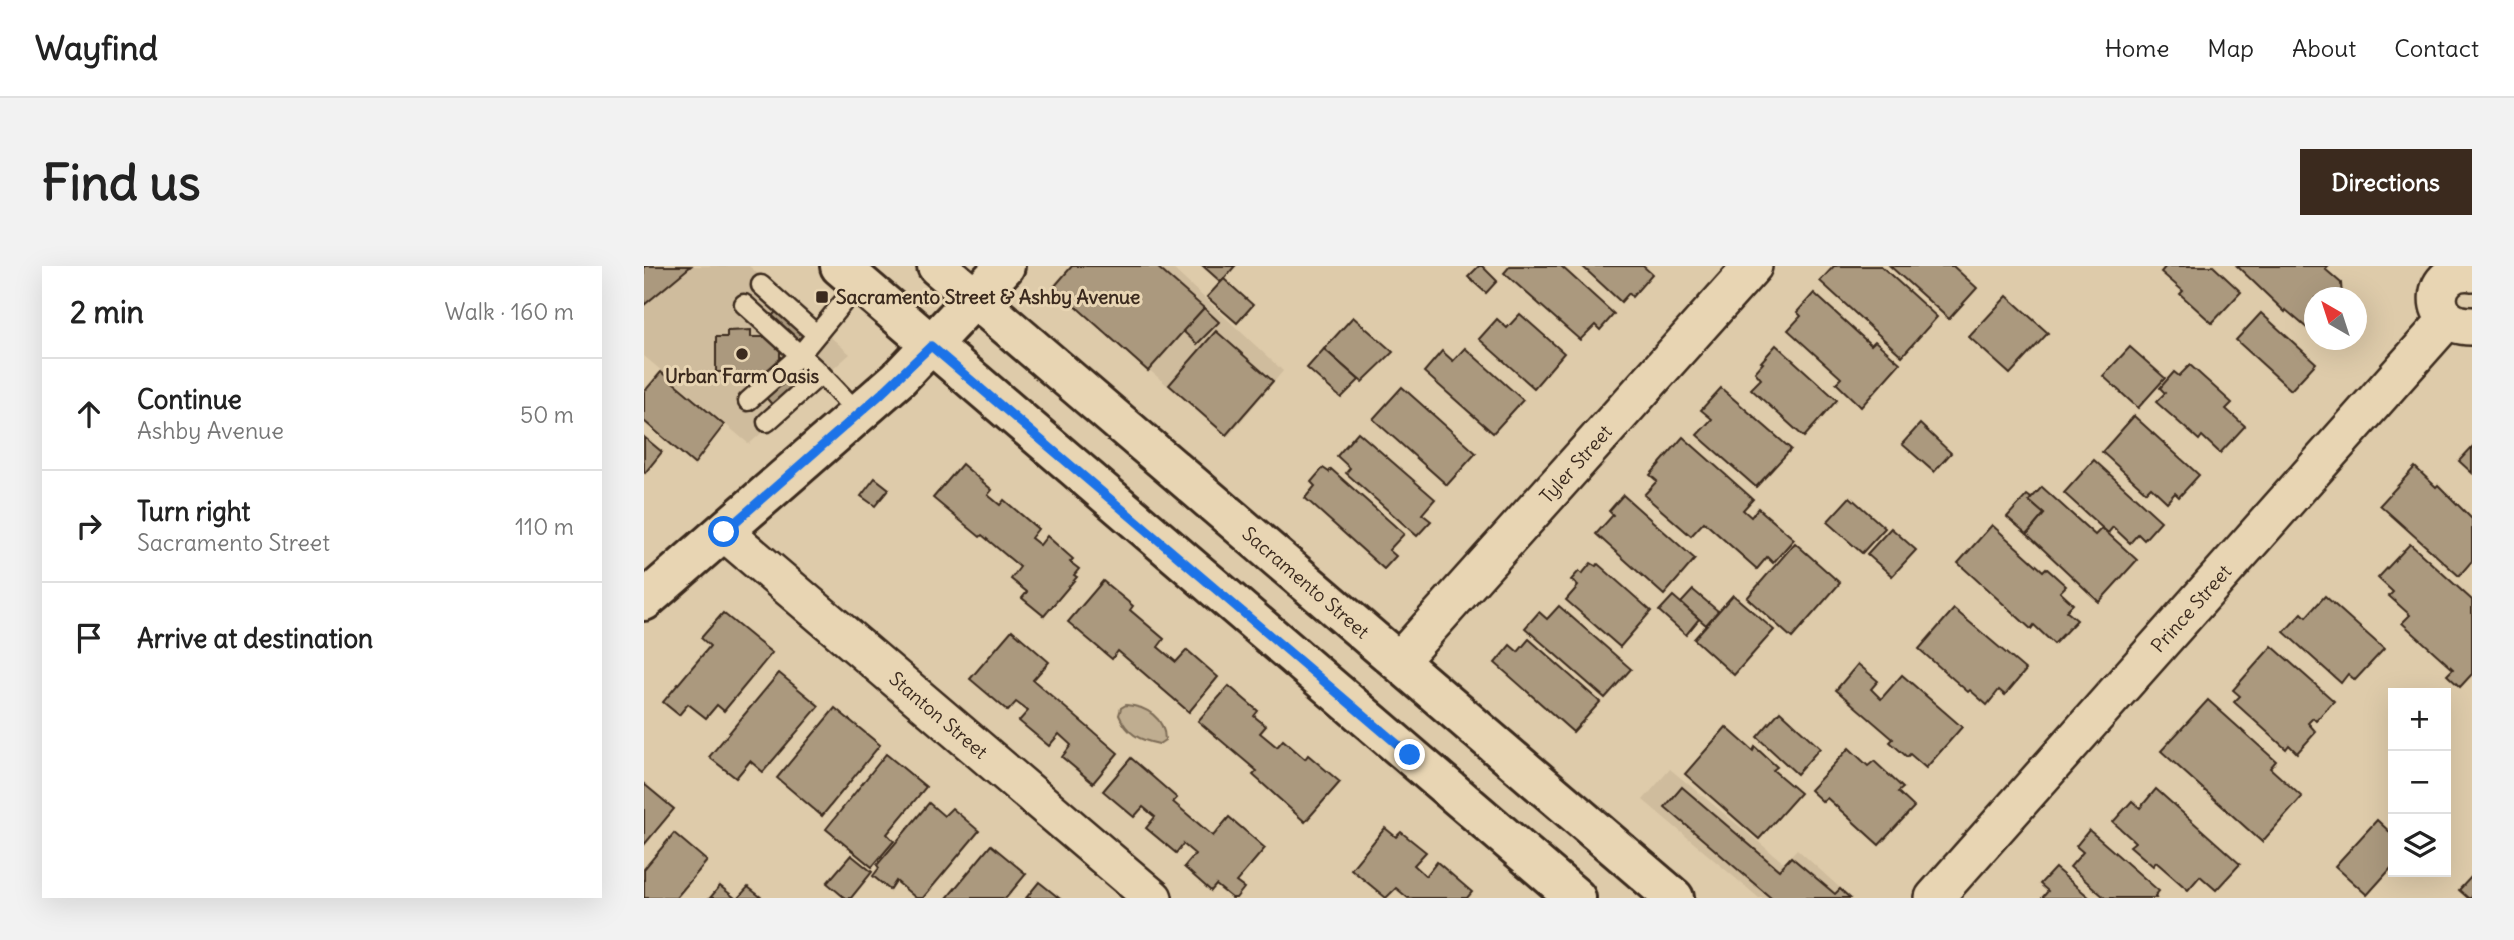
<!DOCTYPE html>
<html lang="en">
<head>
<meta charset="utf-8">
<style>
	:root { --surface:#fff; --page:#f2f2f2; --text:#222; --muted:#767676; --line:#e0e0e0; --accent:#3b2a1e }
	body { margin:0; font-family:Delius,sans-serif; background:var(--page); color:var(--text) }
	.controls { position:absolute; right:21px; bottom:21px; display:grid; overflow:hidden; border-radius:0px; box-shadow:0 7px 28px #0002 }
	.controls button { width:63px; height:63px; display:grid; place-items:center; padding:0; border:0; border-bottom:2px solid var(--line); background:var(--surface); color:var(--text); font:35px sans-serif }
	.compass { position:absolute; left:1660px; top:21px; width:63px; height:63px; border-radius:50%; background:var(--surface); box-shadow:0 7px 28px #0002; rotate:321deg }
	.stop { position:absolute; width:21px; height:21px; margin:-16px; border:5px solid #1a73e8; border-radius:50%; background:#fff }
	.stop.end { background:#1a73e8; border-color:#fff; box-shadow:0 2px 7px #0008 }
	.list { margin:0; padding:0; list-style:none }
	h2 { display:flex; justify-content:space-between; align-items:center; height:91px; margin:0; padding:0 28px; font-size:30px }
	h2 small { font-size:23px; font-weight:400; color:var(--muted) }
	.list li { display:grid; grid-template-columns:46px 1fr auto; gap:21px; align-items:center; box-sizing:border-box; height:112px; padding:0 28px; border-top:2px solid var(--line) }
	.list b { display:block; font-size:26px; white-space:nowrap }
	.list p { margin:0; font-size:23px; white-space:nowrap; color:var(--muted) }
	.list em { font-size:23px; font-style:normal; color:var(--muted) }
	.icon { flex:none; width:38px; height:38px; fill:none; stroke:currentColor; stroke-width:2; stroke-linecap:round; stroke-linejoin:round }
	.map { position:relative; flex:none; width:1828px; height:632px; overflow:hidden; border-radius:0px }
	header { display:flex; align-items:center; gap:42px; box-sizing:border-box; height:98px; padding:0 35px; background:var(--surface); border-bottom:2px solid var(--line) }
	header strong { font-size:33px }
	nav { display:flex; gap:38px; margin-inline-start:auto; font-size:24px }
	.intro { display:flex; align-items:center; justify-content:space-between; box-sizing:border-box; height:168px; padding:0 42px }
	h1 { margin:0; font-size:49px }
	.button { padding:18px 32px; border-radius:0px; background:var(--accent); color:#fff; font-size:24px; font-weight:700 }
	main { display:flex; gap:42px; padding:0 42px }
	aside { flex:1; background:var(--surface); border-radius:0px; box-shadow:0 7px 28px #0002 }
	.map>svg:first-child { display:block }
	.built { fill:#cfbc9d }
	.green { fill:#bfad90; stroke:#7d6c57; stroke-width:2 }
	.building { fill:#ab997e; stroke:#3b2a1e; stroke-width:2 }
	.lines { fill:none; stroke-linecap:round; stroke-linejoin:round }
	.lane-casing { stroke:#3b2a1e; stroke-width:23 }
	.street-casing { stroke:#3b2a1e; stroke-width:42 }
	.secondary-casing { stroke:#3b2a1e; stroke-width:44 }
	.primary-casing { stroke:#3b2a1e; stroke-width:44 }
	.lane { stroke:#e8d5b3; stroke-width:18 }
	.street { stroke:#e8d5b3; stroke-width:37 }
	.secondary { stroke:#e8d5b3; stroke-width:38 }
	.primary { stroke:#e8d5b3; stroke-width:38 }
	.route { stroke:#1a73e8; stroke-width:9 }
	.poi-dot { fill:#3b2a1e; stroke:#e8d5b3; stroke-width:2.5 }
	.labels { text-anchor:middle; stroke-width:6; stroke-linejoin:round; paint-order:stroke }
	.poi-label { font-size:19px; font-weight:bold; fill:#3b2a1e; stroke:#e8d5b3; text-anchor:start }
	.street-label { font-size:19px; fill:#3b2a1e; stroke:#e8d5b3 }
</style>
</head>
<body>
<header>
<strong>Wayfind</strong>
<nav><a>Home</a><a>Map</a><a>About</a><a>Contact</a></nav>
</header>
<div class="intro"><h1>Find us</h1><a class="button">Directions</a></div>
<main>
<aside>
<h2>2 min<small>Walk · 160 m</small></h2>
<ul class="list">
<li><svg class="icon" aria-label="ahead" viewBox="0 0 24 24"><path d="M12 20V5M6 11l6-6 6 6"/></svg><div><b>Continue</b><p>Ashby Avenue</p></div><em>50 m</em></li>
<li><svg class="icon" aria-label="right" viewBox="0 0 24 24"><path d="M7 20v-9h11M14 6l5 5-5 5"/></svg><div><b>Turn right</b><p>Sacramento Street</p></div><em>110 m</em></li>
<li><svg class="icon" aria-label="arrive" viewBox="0 0 24 24"><path d="M6 21V4h12l-3 4 3 4H6"/></svg><div><b>Arrive at destination</b></div></li>
</ul>
</aside>
<div class="map">
<svg width="1828" height="632" viewBox="0 0 1828 632">
	<rect width="100%" height="100%" fill="#decbaa"/>
	<filter id="ink" filterUnits="userSpaceOnUse"><feTurbulence type="fractalNoise" baseFrequency=".0143" numOctaves="2"/><feDisplacementMap in="SourceGraphic" scale="14" xChannelSelector="R" yChannelSelector="G"/><feConvolveMatrix kernelMatrix="1 2 1 2 8 2 1 2 1" color-interpolation-filters="sRGB"/></filter>
	<g filter="url(#ink)">
		<g class="built">
			<polygon points="0,0 105,0 206,88 105,178 0,90"/>
			<polygon points="426,0 526,0 639,105 584,171 408,21"/>
			<polygon points="1026,503 1140,597 1153,583 1207,632 1115,632 999,534"/>
		</g>
		<path class="green" d="M482 439C502 440 521 452 521 474L515 478C495 474 483 468 475 449L477 442Z"/>
		<g class="building">
			<polygon points="0,0 47,0 0,39"/>
			<polygon points="428,0 512,0 560,42 504,105 410,21"/>
			<polygon points="559,0 591,0 577,16"/>
			<polygon points="835,0 838,0 853,15 842,27 824,11"/>
			<polygon points="866,0 917,0 970,48 956,64 951,59 936,74 860,7"/>
			<polygon points="938,0 999,0 1008,8 988,31 985,27 977,36"/>
			<polygon points="1190,0 1237,0 1293,51 1258,90 1176,15"/>
			<polygon points="1246,0 1309,0 1333,22 1305,53"/>
			<polygon points="1522,0 1569,0 1597,26 1568,57 1536,28 1539,25 1517,6"/>
			<polygon points="1593,0 1684,0 1681,3 1697,17 1698,32 1671,32 1671,69 1642,44 1641,46"/>
			<polygon points="580,13 609,39 593,57 563,31"/>
			<polygon points="1170,27 1227,79 1231,75 1256,97 1217,141 1192,117 1197,112 1144,64 1157,50 1153,46"/>
			<polygon points="1363,30 1404,67 1366,108 1325,71"/>
			<polygon points="135,42 162,66 149,80 123,56"/>
			<polygon points="560,42 575,56 553,78 539,65"/>
			<polygon points="1617,47 1672,97 1647,124 1592,74"/>
			<polygon points="876,48 920,87 890,122 835,73 853,53 863,62"/>
			<polygon points="709,51 749,86 718,116 680,83"/>
			<polygon points="107,64 107,71 130,71 136,77 136,98 124,109 83,109 82,106 72,106 72,71 83,71 83,65"/>
			<polygon points="572,65 629,115 582,169 525,119"/>
			<polygon points="1132,79 1193,134 1160,171 1107,123 1117,113 1111,106 1119,97 1117,96"/>
			<polygon points="1486,81 1521,112 1494,142 1459,110"/>
			<polygon points="821,82 879,134 849,167 780,106 798,85 809,95"/>
			<polygon points="680,83 715,114 697,132 663,102"/>
			<polygon points="1546,99 1588,137 1582,143 1601,160 1576,187 1558,170 1555,174 1512,136 1521,127 1516,122 1530,106 1535,110"/>
			<polygon points="148,103 160,117 131,142 119,128"/>
			<polygon points="17,106 80,159 50,198 0,155 0,126"/>
			<polygon points="758,121 832,187 803,219 729,153"/>
			<polygon points="1077,122 1147,183 1112,221 1053,169 1068,153 1057,144"/>
			<polygon points="1490,150 1555,209 1535,231 1531,227 1523,236 1507,221 1502,226 1458,186"/>
			<polygon points="1276,158 1307,187 1290,206 1258,178"/>
			<polygon points="714,166 791,233 778,248 787,255 773,270 702,207 706,202 693,190"/>
			<polygon points="0,171 18,186 1,207 0,206"/>
			<polygon points="1039,171 1109,233 1099,244 1107,251 1114,242 1150,273 1129,297 1123,291 1113,303 1060,256 1047,270 1000,229 1013,215 1006,209"/>
			<polygon points="1828,181 1828,207 1815,195"/>
			<polygon points="1450,194 1517,255 1500,274 1494,268 1486,277 1469,261 1464,267 1420,227"/>
			<polygon points="318,198 348,224 344,229 356,239 360,234 394,263 387,272 396,279 403,270 429,293 426,296 435,303 430,309 433,311 400,350 378,332 383,326 367,313 376,301 338,269 336,271 289,232"/>
			<polygon points="1771,201 1792,221 1794,219 1828,253 1828,295 1815,310 1736,239"/>
			<polygon points="679,202 685,206 687,203 760,268 745,284 752,290 740,303 661,232 671,220 667,216"/>
			<polygon points="231,212 245,223 231,240 217,230"/>
			<polygon points="1398,221 1451,269 1458,262 1493,294 1455,336 1383,268 1400,248 1385,235"/>
			<polygon points="979,229 1051,293 1020,329 952,268 969,249 965,245"/>
			<polygon points="1383,229 1387,232 1385,235 1400,248 1383,268 1363,251"/>
			<polygon points="1206,231 1241,262 1218,287 1183,256"/>
			<polygon points="1348,259 1399,305 1402,302 1422,320 1416,326 1429,338 1422,345 1433,354 1410,378 1390,359 1387,363 1314,297"/>
			<polygon points="1247,262 1272,284 1248,310 1223,288"/>
			<polygon points="1151,277 1196,317 1148,372 1103,332"/>
			<polygon points="1766,278 1828,334 1828,408 1816,421 1803,409 1809,403 1758,357 1766,349 1745,330 1749,326 1734,312"/>
			<polygon points="947,297 952,300 954,298 1007,345 976,381 922,334 934,320 927,314 935,305 938,308"/>
			<polygon points="459,315 489,340 486,344 520,373 514,381 532,396 543,384 574,411 545,446 474,385 468,393 424,356"/>
			<polygon points="1049,324 1074,345 1062,359 1037,337"/>
			<polygon points="1089,329 1130,364 1090,409 1050,373"/>
			<polygon points="1029,330 1055,353 1042,369 1015,345"/>
			<polygon points="1681,330 1740,383 1711,414 1704,408 1697,417 1640,366 1658,347 1662,351"/>
			<polygon points="915,340 987,403 961,432 881,362 895,346 903,353"/>
			<polygon points="1310,343 1382,404 1361,429 1355,424 1343,439 1326,424 1324,426 1275,383"/>
			<polygon points="79,347 128,387 80,445 73,439 62,452 44,438 35,449 19,436 66,380 57,372"/>
			<polygon points="368,364 405,396 389,414 474,487 449,517 418,491 427,479 415,468 405,480 375,455 384,445 372,436 364,445 326,413"/>
			<polygon points="885,373 956,436 929,466 851,397 866,379 874,386"/>
			<polygon points="1628,380 1690,435 1672,455 1669,452 1664,457 1672,466 1653,487 1645,479 1642,483 1590,436 1596,430 1589,424"/>
			<polygon points="1214,398 1234,415 1227,423 1237,433 1258,409 1318,461 1282,502 1266,488 1263,491 1246,476 1249,473 1192,424"/>
			<polygon points="135,407 175,440 119,506 106,495 92,512 65,491"/>
			<polygon points="585,420 614,445 610,450 622,460 616,467 633,481 639,474 661,493 664,489 696,516 661,556 609,509 613,505 554,455"/>
			<polygon points="1564,434 1632,495 1626,502 1658,531 1618,576 1517,485"/>
			<polygon points="191,442 236,479 178,550 133,512"/>
			<polygon points="1136,445 1176,482 1153,508 1113,471"/>
			<polygon points="1082,461 1109,485 1111,481 1133,501 1129,504 1156,527 1115,573 1041,508"/>
			<polygon points="1205,482 1224,500 1230,495 1259,522 1254,526 1270,541 1235,579 1183,532 1179,536 1166,524"/>
			<polygon points="242,488 282,521 243,568 250,575 228,601 182,563"/>
			<polygon points="487,492 533,532 529,536 569,570 585,551 621,582 592,616 600,622 592,632 588,632 572,619 567,625 540,601 551,588 539,578 532,587 502,562 511,551 499,541 490,551 459,525"/>
			<polygon points="0,518 30,543 0,579"/>
			<polygon points="1038,521 1135,604 1147,591 1191,628 1196,623 1206,632 1127,632 1021,541"/>
			<polygon points="1512,523 1596,598 1572,624 1556,610 1544,624 1512,596 1509,600 1486,580 1491,576 1469,556 1488,535 1496,542"/>
			<polygon points="285,537 300,550 308,542 335,565 279,632 272,632 252,615 246,624 229,610 235,602 233,599"/>
			<polygon points="1733,554 1749,569 1749,600 1723,629 1691,600"/>
			<polygon points="741,562 752,571 757,566 782,586 770,599 782,610 793,596 828,626 823,632 764,632 752,622 742,632 707,603"/>
			<polygon points="1445,564 1515,625 1511,630 1512,632 1461,632 1426,601 1439,586 1432,580"/>
			<polygon points="30,567 63,595 32,632 0,632 0,603"/>
			<polygon points="347,579 382,608 362,632 303,632"/>
			<polygon points="207,589 228,606 207,632 201,632 183,617"/>
			<polygon points="1411,602 1446,632 1398,632 1404,625 1396,618"/>
			<polygon points="1828,610 1828,632 1824,632 1815,624"/>
			<polygon points="395,616 415,632 382,632"/>
			<polygon points="76,620 91,632 66,632"/>
			<polygon points="104,621 118,632 94,632"/>
		</g>
		<g class="lines">
			<g class="lane-casing">
				<g id="lane">
					<polyline points="117,19 172,68"/>
					<polyline points="100,38 177,108 215,148"/>
					<polyline points="104,135 155,90 215,17"/>
					<polyline points="123,156 177,108"/>
				</g>
			</g>
			<g class="street-casing">
				<g id="street">
					<path d="M1828 6C1786 0 1780 61 1828 60"/>
					<path id="s1" d="M80 266 509 632"/>
					<path id="s2" d="M754 396 1109 0"/>
					<path id="s3" d="M1290 632 1803 54"/>
				</g>
			</g>
			<g class="secondary-casing">
				<g id="secondary">
					<polyline points="196,0 932,632"/>
					<path id="s4" d="M293 0 1030 632"/>
				</g>
			</g>
			<g class="primary-casing">
				<polyline id="primary" points="0,335 254,113 361,0"/>
			</g>
			<use href="#lane" class="lane"/>
			<use href="#street" class="street"/>
			<use href="#secondary" class="secondary"/>
			<use href="#primary" class="primary"/>
		</g>
	</g>
	<g class="lines" filter="url(#ink)">
		<polyline class="route" points="80,266 237,128 287,80 766,489"/>
	</g>
	<g class="poi-dot">
		<rect x="171" y="24" width="14" height="14" rx="3.5"/>
		<circle cx="98" cy="88" r="7"/>
	</g>
	<g class="labels">
		<g class="poi-label">
			<text x="192" y="38">Sacramento Street &amp; Ashby Avenue</text>
			<text x="98" y="117" text-anchor="middle">Urban Farm Oasis</text>
		</g>
		<g class="street-label">
			<text dy="7" stroke="none"><textPath href="#s2" startOffset="266">Tyler Street</textPath></text>
			<text dy="7" stroke="none"><textPath href="#s4" startOffset="486">Sacramento Street</textPath></text>
			<text dy="7" stroke="none"><textPath href="#s3" startOffset="387">Prince Street</textPath></text>
			<text dy="7" stroke="none"><textPath href="#s1" startOffset="282">Stanton Street</textPath></text>
		</g>
	</g>
</svg>
<div class="controls">
<button>+</button>
<button>−</button>
<button><svg class="icon" aria-label="layers" viewBox="0 0 24 24"><path d="M12 4l9 5-9 5-9-5zM3 14l9 5 9-5"/></svg></button>
</div>
<svg class="compass" viewBox="-18 -18 36 36"><path d="M0-13l5 13h-10z" fill="#e53935"/><path d="M0 13l5-13h-10z" fill="#767676"/></svg>
<div class="stop" style="left:80px;top:266px"></div>
<div class="stop end" style="left:766px;top:489px"></div>
</div>
</main>
</body>
</html>
